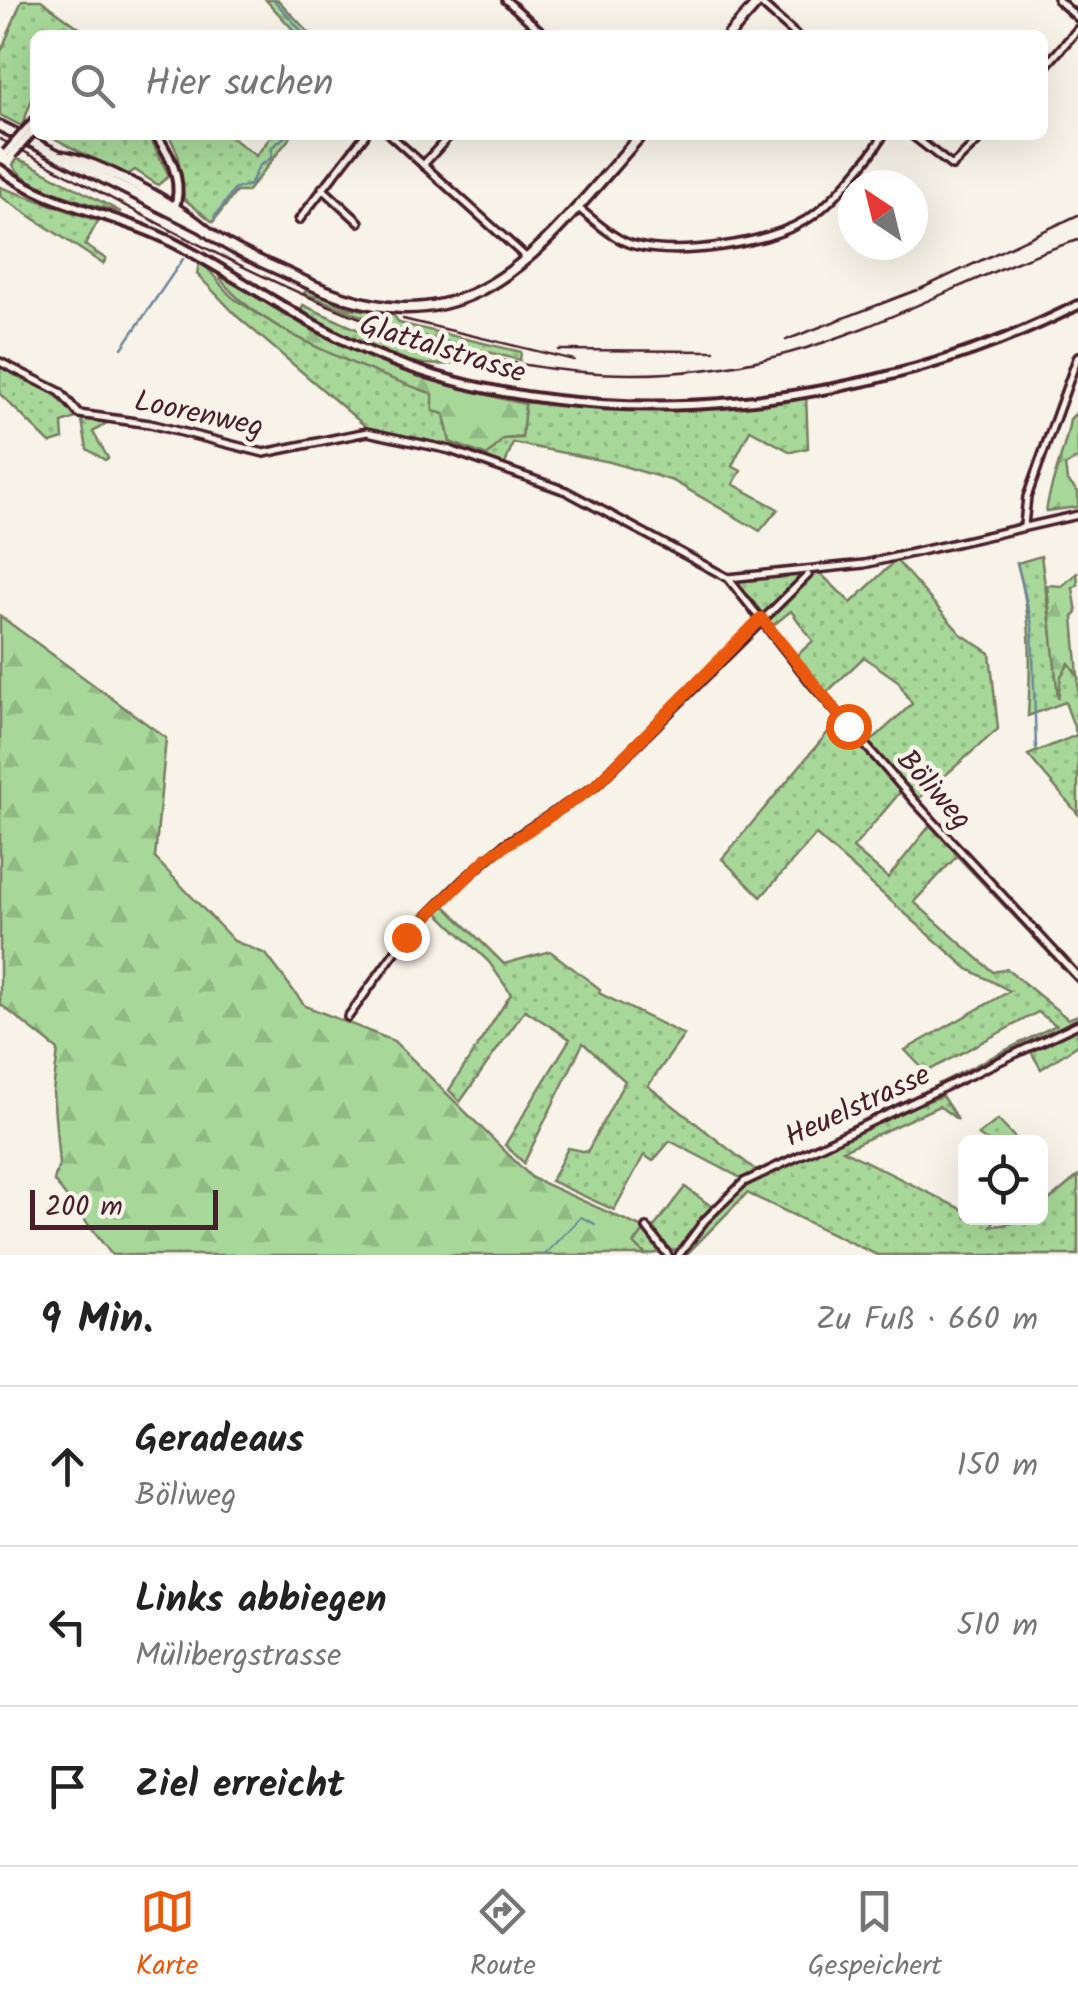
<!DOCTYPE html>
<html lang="de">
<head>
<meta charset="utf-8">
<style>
	:root { --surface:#fff; --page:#f2f2f2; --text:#222; --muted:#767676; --line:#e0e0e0; --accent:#ea580c }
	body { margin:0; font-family:Kalam,sans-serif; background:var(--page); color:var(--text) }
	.controls { position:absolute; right:30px; bottom:30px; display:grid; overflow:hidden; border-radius:15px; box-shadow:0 10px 40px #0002 }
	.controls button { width:90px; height:90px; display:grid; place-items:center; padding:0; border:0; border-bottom:2px solid var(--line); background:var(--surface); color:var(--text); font:50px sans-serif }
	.compass { position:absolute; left:838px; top:170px; width:90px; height:90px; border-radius:50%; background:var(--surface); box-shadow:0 10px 40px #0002; rotate:325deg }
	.scale { position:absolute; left:30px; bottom:25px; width:188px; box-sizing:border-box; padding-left:10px; border:5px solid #4a1f2b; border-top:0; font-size:28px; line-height:35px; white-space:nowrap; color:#4a1f2b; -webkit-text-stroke:8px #f7f3e8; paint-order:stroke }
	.stop { position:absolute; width:30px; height:30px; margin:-22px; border:8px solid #ea580c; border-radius:50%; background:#fff }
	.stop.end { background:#ea580c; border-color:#fff; box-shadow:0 2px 10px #0008 }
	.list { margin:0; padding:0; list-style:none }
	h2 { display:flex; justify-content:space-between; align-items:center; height:130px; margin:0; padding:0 40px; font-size:42px }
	h2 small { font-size:32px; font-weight:400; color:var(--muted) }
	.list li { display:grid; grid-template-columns:65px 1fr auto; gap:30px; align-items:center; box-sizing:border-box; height:160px; padding:0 40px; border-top:2px solid var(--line) }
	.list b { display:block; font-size:38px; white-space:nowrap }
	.list p { margin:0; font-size:32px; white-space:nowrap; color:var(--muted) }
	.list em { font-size:32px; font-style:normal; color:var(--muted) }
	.icon { flex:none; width:55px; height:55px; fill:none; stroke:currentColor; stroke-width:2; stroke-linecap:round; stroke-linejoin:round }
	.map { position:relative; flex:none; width:1078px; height:1255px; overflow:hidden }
	.search { position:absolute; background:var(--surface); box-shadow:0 10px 40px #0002; left:30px; right:30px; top:30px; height:110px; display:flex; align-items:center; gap:25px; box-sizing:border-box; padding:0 35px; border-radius:15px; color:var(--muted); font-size:38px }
	.sheet { height:610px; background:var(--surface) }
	nav { display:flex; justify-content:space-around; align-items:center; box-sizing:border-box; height:140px; border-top:2px solid var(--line); background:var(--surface); font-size:28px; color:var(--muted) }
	nav a { display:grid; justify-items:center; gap:5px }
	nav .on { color:var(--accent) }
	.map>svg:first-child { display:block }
	.grass { fill:url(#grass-dots); stroke:#787c62; stroke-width:2.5 }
	.forest { fill:url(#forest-firs); stroke:#787c62; stroke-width:2.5 }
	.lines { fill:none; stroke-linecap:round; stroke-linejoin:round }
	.stream { stroke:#6d879b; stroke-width:2.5 }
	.minor-casing { stroke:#4a1f2b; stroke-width:12 }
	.tertiary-casing { stroke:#4a1f2b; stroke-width:14 }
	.secondary-casing { stroke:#4a1f2b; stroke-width:15 }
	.minor { stroke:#f7f3e8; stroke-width:5 }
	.tertiary { stroke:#f7f3e8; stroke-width:6 }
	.secondary { stroke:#f7f3e8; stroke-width:8 }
	.rail { stroke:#4a1f2b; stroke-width:2.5 }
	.tertiary-bridge-casing { stroke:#4a1f2b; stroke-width:14; stroke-linecap:butt }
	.tertiary-bridge { stroke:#f7f3e8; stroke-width:6 }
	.route { stroke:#ea580c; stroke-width:12 }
	.labels { text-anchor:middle; stroke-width:9; stroke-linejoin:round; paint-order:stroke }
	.street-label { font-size:30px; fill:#4a1f2b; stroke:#f7f3e8 }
</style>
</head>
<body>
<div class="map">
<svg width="1078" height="1255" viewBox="0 0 1078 1255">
	<defs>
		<pattern id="grass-dots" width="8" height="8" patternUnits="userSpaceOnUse" patternTransform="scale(2.5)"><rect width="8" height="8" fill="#a7d899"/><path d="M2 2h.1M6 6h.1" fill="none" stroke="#91b984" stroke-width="1.8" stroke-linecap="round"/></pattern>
		<pattern id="forest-firs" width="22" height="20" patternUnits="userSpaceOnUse" patternTransform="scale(2.5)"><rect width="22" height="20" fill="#a7d899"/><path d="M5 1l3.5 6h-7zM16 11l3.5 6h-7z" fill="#91b984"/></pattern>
	</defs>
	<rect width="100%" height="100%" fill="#f7f3e8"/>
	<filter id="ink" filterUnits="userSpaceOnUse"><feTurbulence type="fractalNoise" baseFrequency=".01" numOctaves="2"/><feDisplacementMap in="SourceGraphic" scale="20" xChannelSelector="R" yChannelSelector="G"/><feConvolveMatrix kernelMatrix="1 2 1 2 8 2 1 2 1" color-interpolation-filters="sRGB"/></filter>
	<g filter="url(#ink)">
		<g class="grass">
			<polygon points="22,0 41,0 89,35 35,35 35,91 22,126 0,115 0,54"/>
			<polygon points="48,135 149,135 169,176 158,185 135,170 126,176"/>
			<polygon points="169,135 228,135 256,156 272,135 292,135 247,192 236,192 213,222 184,199 177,152"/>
			<path d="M17 159 28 163 121 212C97 207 22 186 13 165Z"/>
			<polygon points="0,187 98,221 85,245 106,259 103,264 0,196"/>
			<path d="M199 262C216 272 220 289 236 300 297 340 364 370 433 393V410L444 414 450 442 487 456 503 439 522 438 525 402 627 408 806 394 808 448 791 452 750 430 732 466 741 471 733 484 778 509 760 531 673 481 610 462 513 443 504 467 477 456 371 431 239 318 197 274Z"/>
			<polygon points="308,289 349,308 392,313 399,323 521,352 520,360 394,329 304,293"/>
			<path d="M303 305 383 341 455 363C403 373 345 337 301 312Z"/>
			<path d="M0 363C28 377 64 388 78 417L62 423 63 439 50 443 0 394Z"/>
			<polygon points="81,415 113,419 93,432 108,458 105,460 87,449"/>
			<path d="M1041 556 1056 664 1074 665 1078 676V814L1028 755 1077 735 1065 702 1028 716C1031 663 1032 614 1017 563Z"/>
			<polygon points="896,560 961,634 990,653 998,729 916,801 867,745 912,704 898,681 864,657 824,695 794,658 813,641 791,611 771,627 729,579 819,572 851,603"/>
			<polygon points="839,719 902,790 853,848 888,878 932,823 1078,984 957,856 914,902 993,972 1007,969 1068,1019 1078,1015 1078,1021 941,1087 938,1084 1056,1025 1038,1012 926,1072 905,1050 1010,991 968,969 816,835 761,897 722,859"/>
			<polygon points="442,903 504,964 550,951 600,989 599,993 684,1035 648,1086 757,1171 743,1179 670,1141 653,1161 644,1155 614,1210 551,1181 568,1148 587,1152 625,1081 583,1043 524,1163 505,1145 570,1039 525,1010 460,1102 449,1090 511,994 489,962 435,910"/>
			<polygon points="1078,1027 1078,1045 1041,1069 1030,1050"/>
			<path d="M942 1096 958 1120 939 1106 843 1150 965 1211 966 1218H996L991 1226C1010 1226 1023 1218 1040 1218L1041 1207 1078 1176V1255H877L747 1193 686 1255H680L744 1183 792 1164 860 1126Z"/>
			<polygon points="998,1120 1019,1142 989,1142 978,1135"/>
			<polygon points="685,1187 711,1206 678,1249 646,1255 634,1244 645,1229 651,1231"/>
		</g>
		<g class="forest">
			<polygon points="266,0 278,0 311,35 298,35"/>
			<path d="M218 275C315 331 414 381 525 404L522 437 503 439 487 456 450 442 444 414 433 411V394C373 373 251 328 218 275Z"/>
			<path d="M1077 412 1078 458 1065 466 1067 480 1078 492V507L1046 511C1051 480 1066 449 1070 419Z"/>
			<polygon points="1077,573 1078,585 1073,588 1077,613 1073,617 1078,676 1069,663 1061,676 1058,699 1047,585 1062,586"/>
			<polygon points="0,616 166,738 155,858 234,941 266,954 305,1006 394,1041 532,1178 645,1229 634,1244 646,1255 112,1255 54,1181 59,1164 53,1092 58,1050 0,1004"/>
		</g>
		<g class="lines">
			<g class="stream">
				<polyline points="274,0 305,35"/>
				<polyline points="214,218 235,189 250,185 259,166 271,158 272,147 287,135"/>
				<polyline points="122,348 183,259"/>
				<polyline points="1017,562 1032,624 1036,749"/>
				<polyline points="544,1255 581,1217 595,1224"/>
			</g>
			<g class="minor-casing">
				<g id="minor">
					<polyline points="506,0 545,35"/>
					<polyline points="1058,0 1078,18"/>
					<polyline points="759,2 796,35"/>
					<polyline points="1043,69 1078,29"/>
					<polyline points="390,135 528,259"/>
					<polyline points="912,135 952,166 984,135"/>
					<polyline points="423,165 450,135"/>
					<polyline points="322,188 359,222"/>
					<path d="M577 207C594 220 614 240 634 245 679 257 766 244 806 220 828 208 872 157 883 135"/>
					<polyline points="299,220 365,135"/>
					<polyline points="0,362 60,392 79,414 150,424 264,453 367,432 450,450 566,491 728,578 864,564 1078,515"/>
					<polyline points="1024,525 1027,497 1078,356"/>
					<polyline points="728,578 812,684 916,803 1078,977"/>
					<polyline points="348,1017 406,937 463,880 505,844 595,786 808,575"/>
					<polyline points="647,1228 668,1255"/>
					<polyline points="679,1255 705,1220 744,1182 1078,1024"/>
				</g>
			</g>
			<g class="tertiary-casing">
				<g id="tertiary">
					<polyline points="27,129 35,121"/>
					<path d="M156 135C171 156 184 184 174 209"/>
					<path d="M0 169C49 207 119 214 174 243 246 280 311 330 387 359 599 442 878 408 1078 305"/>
				</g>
			</g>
			<g class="secondary-casing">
				<g id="secondary">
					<polyline points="729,35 760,0"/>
					<polyline points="0,126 203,228"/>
					<path d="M62 156C99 162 174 204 203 228 229 250 266 263 297 278 469 363 537 252 641 135"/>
				</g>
			</g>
			<use href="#minor" class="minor"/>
			<use href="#tertiary" class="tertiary"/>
			<use href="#secondary" class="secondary"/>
			<g class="rail">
				<path d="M0 139C250 269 494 433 789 353 889 326 979 271 1078 240"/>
				<polyline points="920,289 1078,215"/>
				<polyline points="403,319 574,360"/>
				<polyline points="786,340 917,290"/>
				<polyline points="559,350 714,351"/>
			</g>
			<g class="tertiary-bridge-casing">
				<g id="tertiary-bridge">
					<polyline points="6,153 27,129"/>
					<polyline points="12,155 33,131"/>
				</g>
			</g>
			<use href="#tertiary-bridge" class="tertiary-bridge"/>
		</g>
	</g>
	<g class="lines" filter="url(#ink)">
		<polyline class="route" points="406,937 487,858 595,786 761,618 848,726"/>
	</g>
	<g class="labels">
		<g class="street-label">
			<text transform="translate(443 348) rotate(17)" y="10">Glattalstrasse</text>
			<text transform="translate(199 413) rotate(12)" y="10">Loorenweg</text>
			<text transform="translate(935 789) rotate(48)" y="10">Böliweg</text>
			<text transform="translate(857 1105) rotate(-25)" y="10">Heuelstrasse</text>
		</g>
	</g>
</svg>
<div class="controls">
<button><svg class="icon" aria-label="locate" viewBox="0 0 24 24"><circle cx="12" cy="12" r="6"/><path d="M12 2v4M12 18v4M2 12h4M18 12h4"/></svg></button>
</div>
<svg class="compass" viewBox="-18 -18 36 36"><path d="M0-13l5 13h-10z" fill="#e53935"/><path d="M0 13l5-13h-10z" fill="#767676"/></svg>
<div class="scale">200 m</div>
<div class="stop" style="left:848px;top:726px"></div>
<div class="stop end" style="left:406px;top:937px"></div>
<div class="search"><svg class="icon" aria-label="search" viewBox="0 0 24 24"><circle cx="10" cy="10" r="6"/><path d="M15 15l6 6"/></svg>Hier suchen</div>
</div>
<section class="sheet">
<h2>9 Min.<small>Zu Fuß · 660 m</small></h2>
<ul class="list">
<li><svg class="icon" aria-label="ahead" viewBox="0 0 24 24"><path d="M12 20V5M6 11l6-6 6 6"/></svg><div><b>Geradeaus</b><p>Böliweg</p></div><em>150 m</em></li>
<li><svg class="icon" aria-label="left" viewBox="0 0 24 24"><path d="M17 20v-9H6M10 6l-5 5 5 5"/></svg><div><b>Links abbiegen</b><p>Mülibergstrasse</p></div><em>510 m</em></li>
<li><svg class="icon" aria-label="arrive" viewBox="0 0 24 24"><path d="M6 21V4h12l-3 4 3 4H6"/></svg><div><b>Ziel erreicht</b></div></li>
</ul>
</section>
<nav>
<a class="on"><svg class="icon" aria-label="map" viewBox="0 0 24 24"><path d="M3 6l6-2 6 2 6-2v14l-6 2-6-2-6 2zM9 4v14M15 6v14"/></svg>Karte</a>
<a><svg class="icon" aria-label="directions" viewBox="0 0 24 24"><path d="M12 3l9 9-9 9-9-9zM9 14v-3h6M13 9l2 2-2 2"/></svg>Route</a>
<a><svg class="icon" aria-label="saved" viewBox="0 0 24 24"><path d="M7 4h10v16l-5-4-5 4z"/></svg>Gespeichert</a>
</nav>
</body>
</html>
